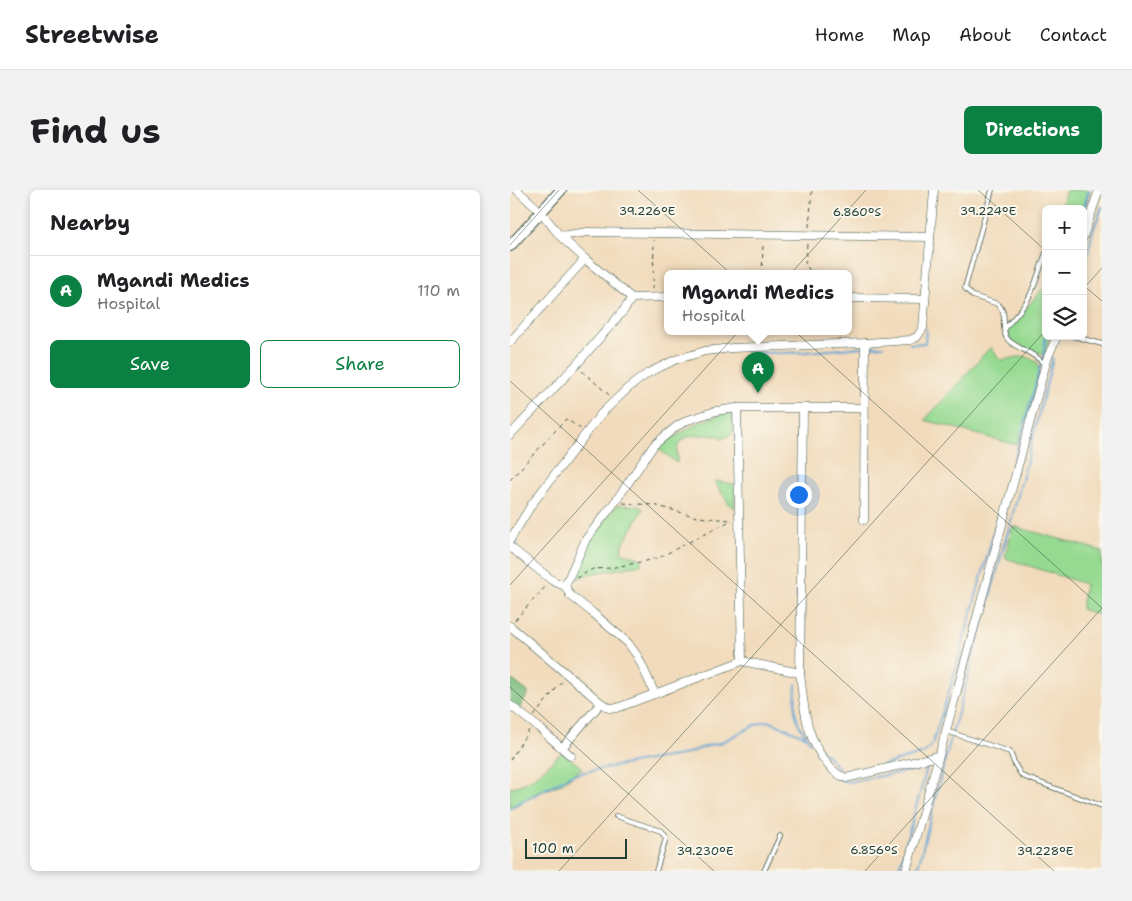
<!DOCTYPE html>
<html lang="en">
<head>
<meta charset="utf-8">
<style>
	:root { --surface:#fff; --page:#f2f2f2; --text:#202124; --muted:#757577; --line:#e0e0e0; --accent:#0b8043 }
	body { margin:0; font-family:"Shantell Sans",sans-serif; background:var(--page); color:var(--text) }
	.controls { position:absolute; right:15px; top:15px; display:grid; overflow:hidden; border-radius:8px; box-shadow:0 2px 8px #0003 }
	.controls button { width:45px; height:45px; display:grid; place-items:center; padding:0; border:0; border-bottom:1px solid var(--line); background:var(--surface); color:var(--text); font:25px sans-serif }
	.scale { position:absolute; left:15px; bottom:12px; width:102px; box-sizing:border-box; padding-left:5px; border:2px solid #1f3d34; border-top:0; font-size:14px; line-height:18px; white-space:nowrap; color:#1f3d34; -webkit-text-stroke:4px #fbf7ec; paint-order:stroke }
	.you { position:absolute; left:288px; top:304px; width:18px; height:18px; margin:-12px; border:4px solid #fff; border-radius:50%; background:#1a73e8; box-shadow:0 0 0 8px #1a73e833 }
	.badge { display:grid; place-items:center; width:32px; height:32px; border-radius:50%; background:var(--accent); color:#fff; font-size:16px; font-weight:700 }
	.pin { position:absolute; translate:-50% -41px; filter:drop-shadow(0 1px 2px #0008) }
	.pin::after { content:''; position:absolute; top:26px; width:18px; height:15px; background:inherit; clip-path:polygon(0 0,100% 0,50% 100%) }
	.popup { position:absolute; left:154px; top:80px; width:188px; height:65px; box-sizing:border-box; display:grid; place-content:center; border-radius:8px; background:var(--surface); filter:drop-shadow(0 1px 4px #0005); font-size:16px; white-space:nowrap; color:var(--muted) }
	.popup b { font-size:19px; color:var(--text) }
	.popup::after { content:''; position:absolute; left:50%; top:100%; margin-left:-10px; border:10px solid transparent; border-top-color:var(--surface) }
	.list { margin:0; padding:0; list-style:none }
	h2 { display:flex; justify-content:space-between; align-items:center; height:65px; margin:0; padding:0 20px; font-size:21px }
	h2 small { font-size:16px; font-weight:400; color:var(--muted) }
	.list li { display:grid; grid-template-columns:32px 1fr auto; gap:15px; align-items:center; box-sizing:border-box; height:70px; padding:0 20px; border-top:1px solid var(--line) }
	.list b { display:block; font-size:19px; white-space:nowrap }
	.list p { margin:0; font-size:16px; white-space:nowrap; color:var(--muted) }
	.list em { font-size:16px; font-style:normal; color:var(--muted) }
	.actions { display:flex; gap:10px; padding:15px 20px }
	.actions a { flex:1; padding:11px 0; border:1px solid var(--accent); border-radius:8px; text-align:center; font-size:18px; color:var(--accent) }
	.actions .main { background:var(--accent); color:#fff }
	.icon { flex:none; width:28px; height:28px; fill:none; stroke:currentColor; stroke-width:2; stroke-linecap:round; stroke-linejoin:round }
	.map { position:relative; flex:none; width:592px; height:681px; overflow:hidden; border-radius:8px }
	header { display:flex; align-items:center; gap:30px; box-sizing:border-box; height:70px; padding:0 25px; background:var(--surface); border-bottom:1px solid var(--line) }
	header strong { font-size:24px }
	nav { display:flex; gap:28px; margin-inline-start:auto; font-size:18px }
	.intro { display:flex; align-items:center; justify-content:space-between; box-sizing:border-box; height:120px; padding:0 30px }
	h1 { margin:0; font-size:35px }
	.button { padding:12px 22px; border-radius:8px; background:var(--accent); color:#fff; font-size:18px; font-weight:700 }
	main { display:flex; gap:30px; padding:0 30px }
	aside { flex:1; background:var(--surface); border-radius:8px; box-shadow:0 2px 8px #0003 }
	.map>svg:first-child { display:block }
	.green { fill:#96da92; stroke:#5a8c63 }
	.forest { fill:#78ba7c; stroke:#4c7c58 }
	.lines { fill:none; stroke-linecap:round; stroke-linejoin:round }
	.stream { stroke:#5ea2d3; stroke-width:2 }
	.service-casing { stroke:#3e5548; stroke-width:5.5 }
	.minor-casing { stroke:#3e5548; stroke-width:9 }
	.tertiary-casing { stroke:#3e5548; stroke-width:12 }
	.path { stroke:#3e5548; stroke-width:1; stroke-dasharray:4 4; stroke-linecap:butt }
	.service { stroke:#fff; stroke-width:4 }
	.minor { stroke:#fff; stroke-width:8 }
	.tertiary { stroke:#fff; stroke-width:10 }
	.ticks { fill:none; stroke:#1f3d34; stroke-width:1; stroke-opacity:0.45 }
	.ticks-label { font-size:12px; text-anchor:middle; fill:#1f3d34; stroke:#fbf7ec; stroke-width:4; stroke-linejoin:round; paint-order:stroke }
</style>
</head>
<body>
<header>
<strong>Streetwise</strong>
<nav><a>Home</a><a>Map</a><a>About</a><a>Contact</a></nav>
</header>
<div class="intro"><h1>Find us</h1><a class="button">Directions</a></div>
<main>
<aside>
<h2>Nearby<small></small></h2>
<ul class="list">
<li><span class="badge">A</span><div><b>Mgandi Medics</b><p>Hospital</p></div><em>110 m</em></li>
</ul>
<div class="actions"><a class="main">Save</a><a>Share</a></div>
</aside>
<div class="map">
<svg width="592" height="681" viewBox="0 0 592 681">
	<rect width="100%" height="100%" fill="#fbf7ec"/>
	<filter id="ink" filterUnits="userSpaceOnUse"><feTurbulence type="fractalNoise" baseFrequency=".02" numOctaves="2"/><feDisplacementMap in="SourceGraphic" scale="10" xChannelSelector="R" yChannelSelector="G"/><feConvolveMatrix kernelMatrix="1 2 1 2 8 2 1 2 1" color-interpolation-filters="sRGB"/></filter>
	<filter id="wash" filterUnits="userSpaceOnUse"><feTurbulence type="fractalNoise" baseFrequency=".0096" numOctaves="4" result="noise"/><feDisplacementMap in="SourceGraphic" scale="20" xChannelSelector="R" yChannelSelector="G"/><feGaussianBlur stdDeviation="1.12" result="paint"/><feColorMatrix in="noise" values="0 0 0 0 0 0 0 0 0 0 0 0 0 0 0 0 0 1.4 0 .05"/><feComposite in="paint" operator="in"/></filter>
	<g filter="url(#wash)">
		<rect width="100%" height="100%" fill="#f1dbbc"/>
		<g class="green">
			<polygon points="556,0 580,0 573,26 573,19 551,19"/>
			<polygon points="536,95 536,146 540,146 535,165 524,162 501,151 497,140"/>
			<polygon points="482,158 487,167 492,170 514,166 527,172 530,184 518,229 506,255 415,230 478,160"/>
			<path d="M218 222 223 225V244L211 249 209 246C195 246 169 240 167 261 166 265 168 269 167 273L146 257 190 232Z"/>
			<polygon points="204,291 225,294 224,318 219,314"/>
			<polygon points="107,315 128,316 133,319 112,356 111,362 132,369 131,375 79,384 60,392 75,357"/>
			<polygon points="503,336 592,361 592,426 571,419 575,394 495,368"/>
			<path d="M52 562 72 578 51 594 31 602 0 619V598C22 593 36 577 52 562Z"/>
		</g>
		<polygon class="forest" points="0,488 18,502 18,505 7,522 0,516"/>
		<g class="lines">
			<g class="stream">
				<polyline points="573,20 579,0"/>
				<polyline points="573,84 582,44 592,17"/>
				<polyline points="557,147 568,149"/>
				<polyline points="400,154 415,153 416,139"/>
				<polyline points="358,157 373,156"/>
				<path d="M235 161C274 166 314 160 353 157"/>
				<polyline points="288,221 288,301"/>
				<polyline points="6,346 7,359"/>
				<polyline points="287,408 288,393"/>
				<polyline points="294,487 294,417"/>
				<polyline points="286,494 285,522 289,535 300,552"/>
				<polyline points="311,559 333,583"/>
				<polyline points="373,575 414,563 422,555 442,492 533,167 536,143"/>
				<polyline points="327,588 337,592 417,578 388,681"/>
				<polyline points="0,618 64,584 144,569 172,565 203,554 208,554 245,535 258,531 297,547"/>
				<polyline points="407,681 433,577 511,294 543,168"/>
			</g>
		</g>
	</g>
	<g filter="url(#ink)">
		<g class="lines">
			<g class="service-casing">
				<g id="service">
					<path d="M482 0 455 98 463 106 488 114C498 124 491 136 496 147 502 158 524 161 534 174"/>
					<path d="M495 139C501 130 509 123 515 114 525 100 529 79 536 63"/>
					<polyline points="553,146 557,146"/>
					<polyline points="563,146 592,154"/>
					<polyline points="436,541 500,562 505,575 512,586 592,616"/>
					<polyline points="106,626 151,641 156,648 146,681"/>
					<polyline points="254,681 270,646"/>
				</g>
			</g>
			<g class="minor-casing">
				<g id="minor">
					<polyline points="7,0 31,22 50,46 75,69 122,108 158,107"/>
					<polyline points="50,46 78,42 420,47"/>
					<polyline points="573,47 589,0"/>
					<polyline points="338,108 415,109"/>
					<polyline points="0,152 75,69"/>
					<polyline points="227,218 232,471"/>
					<path d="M293 219 290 483C294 517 295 547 318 575 323 581 328 585 336 588L428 566"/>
					<polyline points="0,245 66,175 114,120 122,108"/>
					<polyline points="354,330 355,153"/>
					<polyline points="0,350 22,314 91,224 118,198 138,183 165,170 195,161 222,158 355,153 400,150 407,147 413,138 424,0"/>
					<polyline points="0,357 43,391 55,396 60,405 83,423 118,453 128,467 145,504"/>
					<polyline points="55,396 76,349 105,312 144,255 167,236 178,230 206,221 227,218 354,218"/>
					<polyline points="0,436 91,513 100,518 107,518 232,471 290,483"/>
					<polyline points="0,515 28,537 61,566"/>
					<polyline points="52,558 91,513"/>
					<polyline points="396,681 436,541 537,169 547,146"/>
				</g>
			</g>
			<g class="tertiary-casing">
				<polyline id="tertiary" points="0,56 51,0"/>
			</g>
			<g class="path">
				<polyline points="299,37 302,0"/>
				<polyline points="297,54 295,75 299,79 299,84"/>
				<polyline points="252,84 253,53"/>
				<polyline points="143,99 144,50"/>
				<polyline points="72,181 99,205"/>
				<polyline points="0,290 56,229 71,239"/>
				<polyline points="113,313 144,315 187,327 220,330"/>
				<polyline points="66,388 83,379 100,378 136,371 150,367 222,330"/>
				<polyline points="5,430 36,396"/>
				<polyline points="24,526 53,490"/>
				<polyline points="0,570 19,540"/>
			</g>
			<use href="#service" class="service"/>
			<use href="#minor" class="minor"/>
			<use href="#tertiary" class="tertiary"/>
		</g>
	</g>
	<path class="ticks" d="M128 0 592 418M468 0 536 61M0 55 49 0M573 95 592 111M573 99 592 78M0 191 544 681M0 395 356 0M0 497 204 681M49 681 536 140M355 681 592 418"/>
	<g class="ticks-label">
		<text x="137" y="25">39.226°E</text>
		<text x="478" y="25">39.224°E</text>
		<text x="347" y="26">6.860°S</text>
		<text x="364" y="664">6.856°S</text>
		<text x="195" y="665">39.230°E</text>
		<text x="535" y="665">39.228°E</text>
	</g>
</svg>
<div class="controls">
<button>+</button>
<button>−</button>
<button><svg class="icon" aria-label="layers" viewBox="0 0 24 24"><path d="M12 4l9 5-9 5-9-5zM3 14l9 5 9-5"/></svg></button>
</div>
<div class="scale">100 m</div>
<div class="you"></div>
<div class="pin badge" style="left:248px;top:203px">A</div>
<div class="popup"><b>Mgandi Medics</b>Hospital</div>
</div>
</main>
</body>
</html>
